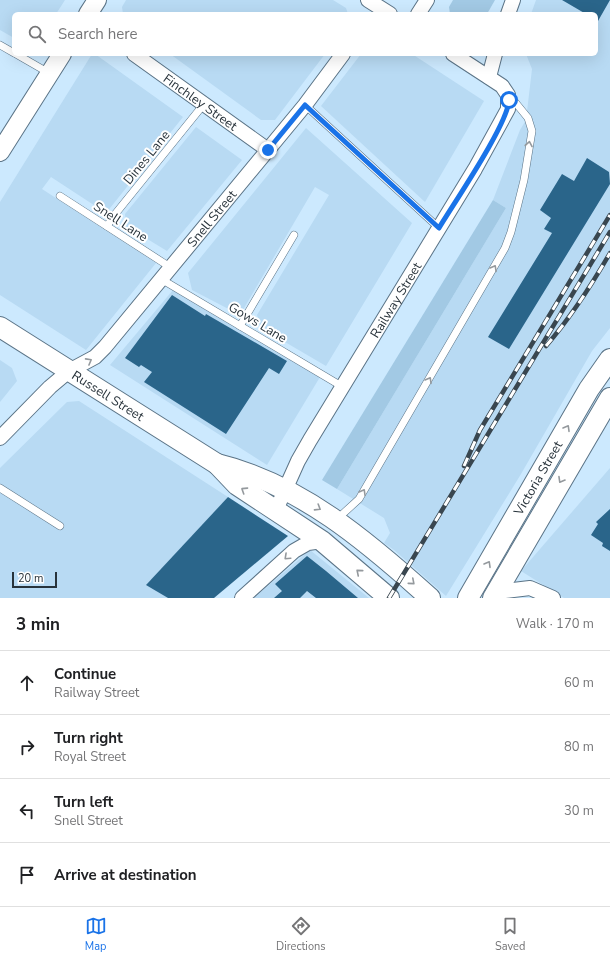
<!DOCTYPE html>
<html lang="en">
<head>
<meta charset="utf-8">
<style>
	:root { --surface:#fff; --page:#f6f6f6; --text:#202124; --muted:#757577; --line:#e0e0e0; --accent:#1a73e8 }
	body { margin:0; font-family:"Nunito Sans",sans-serif; background:var(--page); color:var(--text) }
	.scale { position:absolute; left:12px; bottom:10px; width:45px; box-sizing:border-box; padding-left:4px; border:2px solid #28333b; border-top:0; font-size:11px; line-height:14px; white-space:nowrap; color:#28333b; -webkit-text-stroke:3px #fff; paint-order:stroke }
	.stop { position:absolute; width:12px; height:12px; margin:-9px; border:3px solid #1a73e8; border-radius:50%; background:#fff }
	.stop.end { background:#1a73e8; border-color:#fff; box-shadow:0 1px 4px #0008 }
	.list { margin:0; padding:0; list-style:none }
	h2 { display:flex; justify-content:space-between; align-items:center; height:52px; margin:0; padding:0 16px; font-size:17px }
	h2 small { font-size:13px; font-weight:400; color:var(--muted) }
	.list li { display:grid; grid-template-columns:26px 1fr auto; gap:12px; align-items:center; box-sizing:border-box; height:64px; padding:0 16px; border-top:1px solid var(--line) }
	.list b { display:block; font-size:15px; white-space:nowrap }
	.list p { margin:0; font-size:13px; white-space:nowrap; color:var(--muted) }
	.list em { font-size:13px; font-style:normal; color:var(--muted) }
	.icon { flex:none; width:22px; height:22px; fill:none; stroke:currentColor; stroke-width:2; stroke-linecap:round; stroke-linejoin:round }
	.map { position:relative; flex:none; width:610px; height:598px; overflow:hidden }
	.search { position:absolute; background:var(--surface); box-shadow:0 4px 16px #0002; left:12px; right:12px; top:12px; height:44px; display:flex; align-items:center; gap:10px; box-sizing:border-box; padding:0 14px; border-radius:6px; color:var(--muted); font-size:15px }
	.sheet { height:308px; background:var(--surface) }
	nav { display:flex; justify-content:space-around; align-items:center; box-sizing:border-box; height:56px; border-top:1px solid var(--line); background:var(--surface); font-size:11px; color:var(--muted) }
	nav a { display:grid; justify-items:center; gap:2px }
	nav .on { color:var(--accent) }
	.map>svg:first-child { display:block }
	.built { fill:#b8daf3 }
	.green { fill:#a2c9e4 }
	.building { fill:#2a658a }
	.lines { fill:none; stroke-linecap:round; stroke-linejoin:round }
	.service-casing { stroke:#5b7487; stroke-width:8 }
	.minor-casing { stroke:#5b7487; stroke-width:16 }
	.tertiary-casing { stroke:#5b7487; stroke-width:20 }
	.secondary-casing { stroke:#5b7487; stroke-width:22 }
	.service { stroke:#fff; stroke-width:7 }
	.minor { stroke:#fff; stroke-width:14 }
	.tertiary { stroke:#fff; stroke-width:18 }
	.secondary { stroke:#fff; stroke-width:20 }
	.rail-casing { stroke:#39464f; stroke-width:4.5 }
	.rail { stroke:#fff; stroke-width:3; stroke-dasharray:9; stroke-linecap:butt }
	.oneway { stroke:#94999d }
	.route { stroke:#1a73e8; stroke-width:5 }
	.labels { text-anchor:middle; stroke-width:4; stroke-linejoin:round; paint-order:stroke }
	.street-label { font-size:13px; fill:#28333b; stroke:#fff }
</style>
</head>
<body>
<div class="map">
<svg width="610" height="598" viewBox="0 0 610 598">
	<rect width="100%" height="100%" fill="#cce9fe"/>
	<g class="built">
		<polygon points="0,0 65,0 56,14 14,14 14,38 0,30"/>
		<polygon points="126,0 333,0 346,8 348,14 123,14 122,7"/>
		<polygon points="536,0 610,0 610,328 592,351 521,474 446,596 394,550 384,543 390,533 384,518 337,489 506,208 493,200 520,130 526,120 532,69 526,54 596,54 596,14 531,14"/>
		<polygon points="92,54 95,54 183,117 106,213 51,177 42,189 156,263 86,350 0,295 0,202"/>
		<polygon points="170,54 325,54 275,120 261,120"/>
		<polygon points="361,54 412,54 484,101 425,202 321,106"/>
		<polygon points="196,127 242,160 167,251 126,226 125,214"/>
		<polygon points="306,128 412,223 326,366 261,328 257,315 329,195 315,187 240,315 192,290 188,273"/>
		<polygon points="173,290 320,377 267,465 110,365"/>
		<polygon points="0,360 12,368 17,381 0,402"/>
		<polygon points="79,401 228,497 147,584 168,598 0,598 0,468 67,402"/>
		<polygon points="610,468 610,598 564,598 521,571"/>
		<polygon points="310,550 369,598 254,598"/>
	</g>
	<g class="green">
		<polygon points="453,0 495,0 487,14 450,14 449,7"/>
		<polygon points="493,200 506,208 337,489 322,480"/>
	</g>
	<g class="building">
		<polygon points="562,0 610,0 598,21 596,14 586,14"/>
		<polygon points="587,158 609,172 610,184 509,349 488,337 552,233 544,229 551,218 540,210 562,174 574,181"/>
		<polygon points="172,295 205,316 206,314 287,361 279,374 269,368 226,434 144,382 152,372 141,365 139,367 125,358"/>
		<polygon points="228,497 288,536 214,598 168,598 146,585"/>
		<polygon points="610,509 610,551 602,546 603,543 591,535 598,524 596,522"/>
		<polygon points="307,556 326,571 358,598 316,598 307,591 300,598 274,598 282,591 275,584"/>
	</g>
	<g class="lines">
		<g class="service-casing">
			<g id="service">
				<polyline points="0,45 14,53"/>
				<polyline points="16,54 49,73"/>
				<polyline points="305,105 439,228"/>
				<polyline points="60,196 170,267"/>
				<polyline points="107,226 116,213 204,104"/>
				<polyline points="161,279 343,387"/>
				<polyline points="240,326 294,235"/>
				<polyline points="0,488 60,526"/>
				<polyline points="336,520 359,499 505,248 511,232 524,180 532,131 528,118 510,96"/>
			</g>
		</g>
		<g class="minor-casing">
			<g id="minor">
				<polyline points="368,0 390,14"/>
				<polyline points="418,14 427,0"/>
				<polyline points="508,14 513,0"/>
				<path id="s1" d="M134 54 268 150"/>
				<polyline points="489,77 495,54"/>
				<path id="s2" d="M0 438 50 387 69 371 95 357 105 347 305 105 343 54"/>
				<path id="s3" d="M276 510 298 461 310 440 475 169 508 109V95L502 86 453 54"/>
				<polyline points="497,592 530,588 553,598"/>
				<polyline points="242,598 294,551 308,543 322,541"/>
			</g>
		</g>
		<g class="tertiary-casing">
			<g id="tertiary">
				<polyline points="88,14 97,0"/>
				<polyline points="0,152 62,54"/>
			</g>
		</g>
		<g class="secondary-casing">
			<g id="secondary">
				<path id="s4" d="M0 327 217 464 237 485 322 541 389 598"/>
				<path d="M217 464C300 484 368 542 430 598"/>
				<path id="s5" d="M468 598 589 389 610 359"/>
				<polyline points="493,598 610,398"/>
			</g>
		</g>
		<use href="#service" class="service"/>
		<use href="#minor" class="minor"/>
		<use href="#tertiary" class="tertiary"/>
		<use href="#secondary" class="secondary"/>
		<g class="rail-casing">
			<g id="rail">
				<path d="M546 346C571 317 591 286 610 253"/>
				<polyline points="464,466 480,430 610,215"/>
				<polyline points="389,598 610,232"/>
			</g>
		</g>
		<use href="#rail" class="rail"/>
	</g>
	<defs><path id="oneway-chevron" d="M-2-3.5L2.5 0L-2 3.5" fill="none" stroke-width="1.6" stroke-linecap="round" stroke-linejoin="round"/></defs>
	<g class="oneway">
		<use href="#oneway-chevron" transform="translate(529 144) rotate(-80)"/>
		<use href="#oneway-chevron" transform="translate(494 268) rotate(-61)"/>
		<use href="#oneway-chevron" transform="translate(89 361) rotate(-29)"/>
		<use href="#oneway-chevron" transform="translate(429 380) rotate(-60)"/>
		<use href="#oneway-chevron" transform="translate(567 428) rotate(-60)"/>
		<use href="#oneway-chevron" transform="translate(561 480) rotate(120)"/>
		<use href="#oneway-chevron" transform="translate(244 490) rotate(-147)"/>
		<use href="#oneway-chevron" transform="translate(363 492) rotate(-60)"/>
		<use href="#oneway-chevron" transform="translate(318 508) rotate(32)"/>
		<use href="#oneway-chevron" transform="translate(287 557) rotate(137)"/>
		<use href="#oneway-chevron" transform="translate(488 564) rotate(-60)"/>
		<use href="#oneway-chevron" transform="translate(359 572) rotate(-140)"/>
		<use href="#oneway-chevron" transform="translate(412 582) rotate(41)"/>
	</g>
	<g class="lines">
		<path class="route" d="M268 150 305 105 439 228C454 203 508 124 509 100"/>
	</g>
	<g class="labels">
		<g class="street-label">
			<text dy="5" stroke="none"><textPath href="#s1" startOffset="82">Finchley Street</textPath></text>
			<text transform="translate(146 157) rotate(-51)" y="5">Dines Lane</text>
			<text dy="5" stroke="none"><textPath href="#s2" startOffset="307">Snell Street</textPath></text>
			<text transform="translate(121 221) rotate(33)" y="5">Snell Lane</text>
			<text dy="5" stroke="none"><textPath href="#s3" startOffset="242">Railway Street</textPath></text>
			<text transform="translate(258 322) rotate(31)" y="5">Gows Lane</text>
			<text dy="5" stroke="none"><textPath href="#s4" startOffset="128">Russell Street</textPath></text>
			<text dy="5" stroke="none"><textPath href="#s5" startOffset="139">Victoria Street</textPath></text>
		</g>
	</g>
</svg>
<div class="scale">20 m</div>
<div class="stop" style="left:509px;top:100px"></div>
<div class="stop end" style="left:268px;top:150px"></div>
<div class="search"><svg class="icon" aria-label="search" viewBox="0 0 24 24"><circle cx="10" cy="10" r="6"/><path d="M15 15l6 6"/></svg>Search here</div>
</div>
<section class="sheet">
<h2>3 min<small>Walk · 170 m</small></h2>
<ul class="list">
<li><svg class="icon" aria-label="ahead" viewBox="0 0 24 24"><path d="M12 20V5M6 11l6-6 6 6"/></svg><div><b>Continue</b><p>Railway Street</p></div><em>60 m</em></li>
<li><svg class="icon" aria-label="right" viewBox="0 0 24 24"><path d="M7 20v-9h11M14 6l5 5-5 5"/></svg><div><b>Turn right</b><p>Royal Street</p></div><em>80 m</em></li>
<li><svg class="icon" aria-label="left" viewBox="0 0 24 24"><path d="M17 20v-9H6M10 6l-5 5 5 5"/></svg><div><b>Turn left</b><p>Snell Street</p></div><em>30 m</em></li>
<li><svg class="icon" aria-label="arrive" viewBox="0 0 24 24"><path d="M6 21V4h12l-3 4 3 4H6"/></svg><div><b>Arrive at destination</b></div></li>
</ul>
</section>
<nav>
<a class="on"><svg class="icon" aria-label="map" viewBox="0 0 24 24"><path d="M3 6l6-2 6 2 6-2v14l-6 2-6-2-6 2zM9 4v14M15 6v14"/></svg>Map</a>
<a><svg class="icon" aria-label="directions" viewBox="0 0 24 24"><path d="M12 3l9 9-9 9-9-9zM9 14v-3h6M13 9l2 2-2 2"/></svg>Directions</a>
<a><svg class="icon" aria-label="saved" viewBox="0 0 24 24"><path d="M7 4h10v16l-5-4-5 4z"/></svg>Saved</a>
</nav>
</body>
</html>
